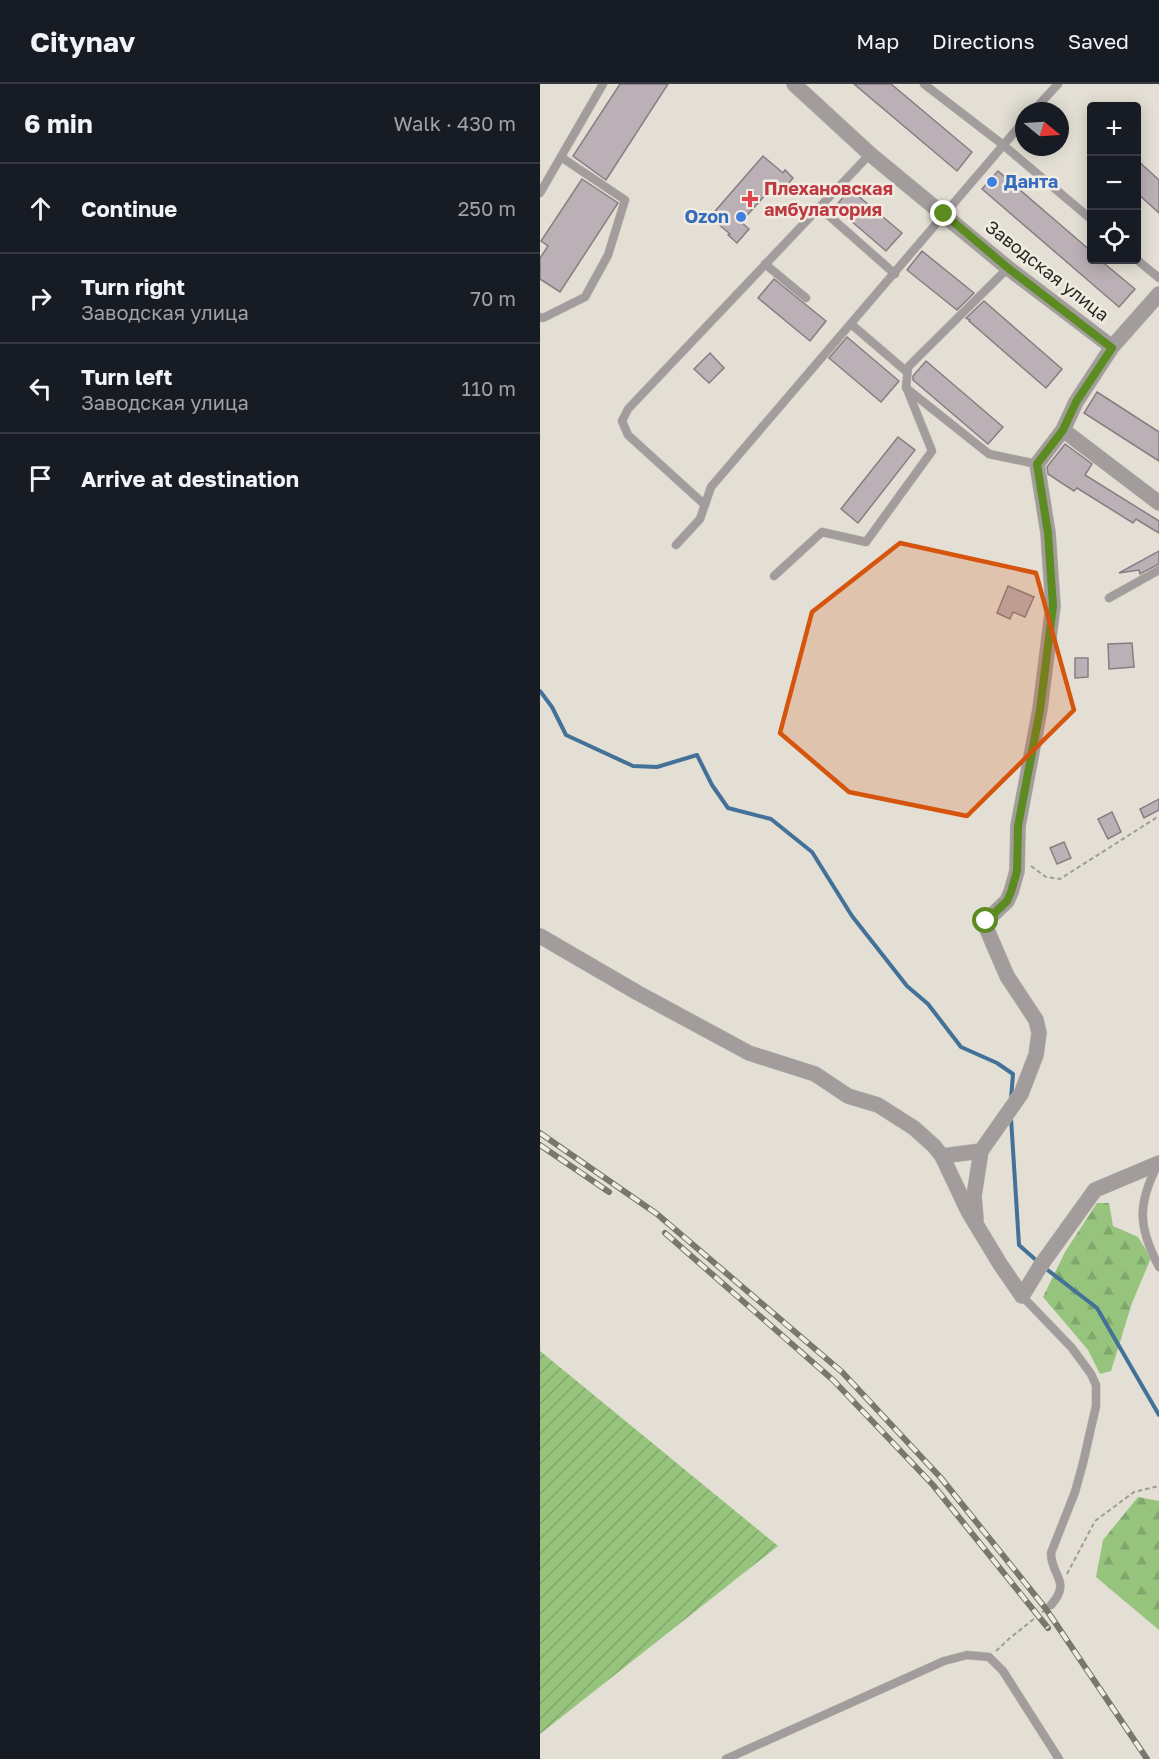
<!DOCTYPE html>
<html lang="en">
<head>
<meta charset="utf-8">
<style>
	:root { --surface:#171b24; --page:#242831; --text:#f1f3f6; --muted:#9ea1a6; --line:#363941 }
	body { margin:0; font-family:"Golos Text",sans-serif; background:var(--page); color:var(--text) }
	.controls { position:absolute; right:18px; top:18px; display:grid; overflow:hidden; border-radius:6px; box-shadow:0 3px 15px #0003 }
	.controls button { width:54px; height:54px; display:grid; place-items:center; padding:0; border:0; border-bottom:2px solid var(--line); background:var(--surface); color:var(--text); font:30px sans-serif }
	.compass { position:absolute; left:475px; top:18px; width:54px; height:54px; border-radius:50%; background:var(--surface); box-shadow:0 3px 15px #0003; rotate:108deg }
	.stop { position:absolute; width:18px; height:18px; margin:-14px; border:4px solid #5c8c21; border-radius:50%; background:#fff }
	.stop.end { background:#5c8c21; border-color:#fff; box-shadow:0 2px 6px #0008 }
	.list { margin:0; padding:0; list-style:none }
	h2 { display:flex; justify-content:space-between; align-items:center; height:78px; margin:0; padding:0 24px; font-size:26px }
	h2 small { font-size:20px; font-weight:400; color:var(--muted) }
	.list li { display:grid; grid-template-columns:39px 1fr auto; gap:18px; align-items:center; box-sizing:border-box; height:90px; padding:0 24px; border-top:2px solid var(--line) }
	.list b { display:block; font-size:22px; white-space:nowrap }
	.list p { margin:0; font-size:20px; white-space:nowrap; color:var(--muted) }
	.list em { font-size:20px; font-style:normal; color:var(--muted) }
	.icon { flex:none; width:33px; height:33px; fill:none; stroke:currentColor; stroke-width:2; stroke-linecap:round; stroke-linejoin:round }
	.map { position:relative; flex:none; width:619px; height:1675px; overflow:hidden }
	header { display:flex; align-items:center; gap:36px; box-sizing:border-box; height:84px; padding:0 30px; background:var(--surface); border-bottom:2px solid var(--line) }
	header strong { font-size:28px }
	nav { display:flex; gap:33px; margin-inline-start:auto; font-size:21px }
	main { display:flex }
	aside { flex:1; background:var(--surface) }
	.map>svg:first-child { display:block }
	.forest { fill:url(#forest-firs) }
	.garden { fill:url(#garden-furrows) }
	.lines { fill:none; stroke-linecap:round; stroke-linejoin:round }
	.stream { stroke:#437198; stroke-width:4 }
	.building { fill:#bbb0b5; stroke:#887d83; stroke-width:1.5 }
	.lane-casing { stroke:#bebab1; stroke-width:9 }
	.street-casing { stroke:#bebab1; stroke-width:16 }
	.path { stroke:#a19d95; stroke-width:2; stroke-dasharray:4.5 3; stroke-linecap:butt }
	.lane { stroke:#a29c9c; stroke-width:8 }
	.street { stroke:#a29c9c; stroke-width:15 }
	.rail-casing { stroke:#79766f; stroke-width:6 }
	.rail { stroke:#f1ece2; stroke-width:4; stroke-dasharray:11; stroke-linecap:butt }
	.route { stroke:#5c8c21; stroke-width:8 }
	.marked { fill:#d5540e; fill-opacity:0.2; stroke:#d5540e; stroke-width:4.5; stroke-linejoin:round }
	.shop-dot { fill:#3f7fe0; stroke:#f1ece2; stroke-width:2 }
	.health-dot { fill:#e0444e; stroke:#f1ece2; stroke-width:2 }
	.labels { text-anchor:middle; stroke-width:5; stroke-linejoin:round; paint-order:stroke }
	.shop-label { font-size:18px; font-weight:bold; fill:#366cbe; stroke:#f1ece2; text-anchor:start }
	.health-label { font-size:18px; font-weight:bold; fill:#be3a42; stroke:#f1ece2; text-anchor:start }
	.street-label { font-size:18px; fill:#2a2824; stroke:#f1ece2 }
</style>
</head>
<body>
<header>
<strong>Citynav</strong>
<nav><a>Map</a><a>Directions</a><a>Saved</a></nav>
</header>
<main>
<aside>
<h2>6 min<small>Walk · 430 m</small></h2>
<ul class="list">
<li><svg class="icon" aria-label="ahead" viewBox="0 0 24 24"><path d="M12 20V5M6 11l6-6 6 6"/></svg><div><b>Continue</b></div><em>250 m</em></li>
<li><svg class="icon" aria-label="right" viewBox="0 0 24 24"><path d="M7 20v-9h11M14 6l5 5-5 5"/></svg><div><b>Turn right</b><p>Заводская улица</p></div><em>70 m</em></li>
<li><svg class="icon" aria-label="left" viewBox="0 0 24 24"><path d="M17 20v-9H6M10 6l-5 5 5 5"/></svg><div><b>Turn left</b><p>Заводская улица</p></div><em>110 m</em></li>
<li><svg class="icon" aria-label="arrive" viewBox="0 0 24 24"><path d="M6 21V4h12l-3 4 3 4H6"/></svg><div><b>Arrive at destination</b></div></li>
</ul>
</aside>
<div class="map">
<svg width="619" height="1675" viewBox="0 0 619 1675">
	<defs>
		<pattern id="forest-firs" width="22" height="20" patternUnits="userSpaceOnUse" patternTransform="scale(1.5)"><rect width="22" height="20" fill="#96c47d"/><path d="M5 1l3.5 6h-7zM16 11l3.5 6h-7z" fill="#81a86c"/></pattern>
		<pattern id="garden-furrows" width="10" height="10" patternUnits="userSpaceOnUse" patternTransform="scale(1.5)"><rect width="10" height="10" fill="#96c47d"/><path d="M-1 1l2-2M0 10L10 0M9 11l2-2" fill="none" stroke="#81a86c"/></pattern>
	</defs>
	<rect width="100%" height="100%" fill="#e3dfd4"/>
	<g class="forest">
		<polygon points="557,1119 569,1119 573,1142 598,1153 611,1174 592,1219 571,1287 560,1290 548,1266 503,1213 525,1168"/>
		<polygon points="598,1413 619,1417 619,1546 556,1493 563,1456"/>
	</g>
	<polygon class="garden" points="0,1267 238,1462 0,1650"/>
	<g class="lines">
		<g class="stream">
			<polyline points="0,607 12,623 26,651 93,682 117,683 157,671 172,701 188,724 231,735 272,768 312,832 367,902 388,920 421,963 457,979 473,990 471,1015"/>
			<polyline points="471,1034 479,1161 497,1177"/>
			<polyline points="505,1184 557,1224 619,1331"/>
		</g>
	</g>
	<g class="building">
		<polygon points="80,0 128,0 66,96 33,72"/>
		<polygon points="314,0 351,0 432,68 417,87"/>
		<polygon points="223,72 243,89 245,86 253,94 243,106 235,100 201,138 209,145 197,159 188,151 190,150 170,133"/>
		<polygon points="597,76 619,96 619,129 597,109"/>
		<polygon points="458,87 552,168 552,176 560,176 595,205 579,223 442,105"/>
		<polygon points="42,95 78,119 20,208 0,195 0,174 8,162 1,157"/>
		<polygon points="310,105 362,149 346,167 295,123"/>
		<polygon points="382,167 434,209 417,226 367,186"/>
		<polygon points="234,195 286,237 270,257 218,214"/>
		<polygon points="444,217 522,285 506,304 429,237 430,236 426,234"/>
		<polygon points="307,253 359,297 341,318 289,274"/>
		<polygon points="170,269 184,284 169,299 154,285"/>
		<polygon points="386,277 463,343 448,360 373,296 373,292"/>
		<polygon points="557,308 619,348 619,377 544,329"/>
		<polygon points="358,353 375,366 318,439 301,425"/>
		<polygon points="525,360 552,380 545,391 619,437 619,449 596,435 593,439 537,404 534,407 508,390 507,383"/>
		<polygon points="619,467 619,480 600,490 599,486 579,489"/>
		<polygon points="468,502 494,513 485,533 473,528 470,535 457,529"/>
		<polygon points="592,559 594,583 569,585 568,560"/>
		<polygon points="535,574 548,574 548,593 535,594"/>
		<polygon points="619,715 619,726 604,734 600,725"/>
		<polygon points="572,728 581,748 568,755 558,735"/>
		<polygon points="524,758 531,774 517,780 510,764"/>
	</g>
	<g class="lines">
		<g class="lane-casing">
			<g id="lane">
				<polyline points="384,0 462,60 552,136"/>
				<polyline points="493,27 518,0"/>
				<polyline points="0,109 63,0"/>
				<polyline points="279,123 355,190"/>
				<polyline points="596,175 619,194"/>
				<polyline points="225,180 266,214"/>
				<polyline points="468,184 368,283 366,304 449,370 497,380"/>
				<polyline points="0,233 3,234 45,213 68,171 85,116 21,73"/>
				<polyline points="311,240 367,288"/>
				<polyline points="165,421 88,351 82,337 88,325 330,70"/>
				<polyline points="136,461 160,435 171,403 484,37"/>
				<polyline points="234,492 282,448 326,458 392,367 367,305"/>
				<polyline points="569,514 619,486"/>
				<path d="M618 1080C597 1120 598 1143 619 1183"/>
				<path d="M482 1212 532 1264 551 1290 556 1301V1322L543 1379 535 1408 511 1469C511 1492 532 1497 511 1521"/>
				<polyline points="186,1675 404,1577 427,1571 449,1573 463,1587 519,1675"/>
			</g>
		</g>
		<g class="street-casing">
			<g id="street">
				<polyline points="254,0 330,70 468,184 572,263"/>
				<polyline points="523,346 619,419"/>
				<polyline points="0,852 98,909 209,969 275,990 308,1012 338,1021 374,1044 394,1062 402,1072 428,1127 460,1180 482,1212 501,1181 555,1106 619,1079"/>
				<polyline points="441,1067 481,1010 496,971 499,949 496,936 467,892 445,841 446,837 467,817 471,808 477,787 478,742 500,625 513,522 508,449 497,380 523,346 536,318 572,263 619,210"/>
				<polyline points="402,1072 441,1067 434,1112 436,1135"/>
			</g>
		</g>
		<g class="path">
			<polyline points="491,782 506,793 520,795 619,732"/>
			<polyline points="527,1490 555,1437 594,1408 619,1402"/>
			<polyline points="456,1567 470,1554 505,1526"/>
		</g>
		<use href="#lane" class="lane"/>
		<use href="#street" class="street"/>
		<g class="rail-casing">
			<g id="rail">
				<polyline points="0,1049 117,1130 302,1288 401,1394 506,1525 607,1675"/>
				<polyline points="0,1061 69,1108"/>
				<polyline points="125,1149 293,1296 393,1401 508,1544"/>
			</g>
		</g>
		<use href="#rail" class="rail"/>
	</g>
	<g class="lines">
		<polyline class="route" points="404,130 468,184 572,264 536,318 523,346 497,380 508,449 513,522 500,626 478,742 477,787 471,808 467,817 446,837"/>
	</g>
	<path class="marked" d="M360 459 496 489 534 626 427 732 309 708 240 649 272 528Z"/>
	<g class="shop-dot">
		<circle cx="452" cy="98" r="6"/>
		<circle cx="201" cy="133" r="6"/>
	</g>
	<path class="health-dot" d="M207 106h6v6h6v6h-6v6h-6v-6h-6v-6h6z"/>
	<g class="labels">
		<g class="shop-label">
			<text x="464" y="104">Данта</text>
			<text x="189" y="139" text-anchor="end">Ozon</text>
		</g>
		<g class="health-label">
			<text x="224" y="111">Плехановская<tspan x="224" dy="21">амбулатория</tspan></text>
		</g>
		<g class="street-label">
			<text transform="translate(507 187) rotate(38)" y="6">Заводская улица</text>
		</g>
	</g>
</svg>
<div class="controls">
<button>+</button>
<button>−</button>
<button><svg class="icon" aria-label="locate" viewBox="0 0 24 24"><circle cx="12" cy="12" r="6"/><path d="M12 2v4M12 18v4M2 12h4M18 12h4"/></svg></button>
</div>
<svg class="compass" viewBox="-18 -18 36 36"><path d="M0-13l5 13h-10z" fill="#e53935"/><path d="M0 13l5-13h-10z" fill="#9ea1a6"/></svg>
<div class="stop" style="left:446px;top:837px"></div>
<div class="stop end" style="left:404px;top:130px"></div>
</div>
</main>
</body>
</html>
